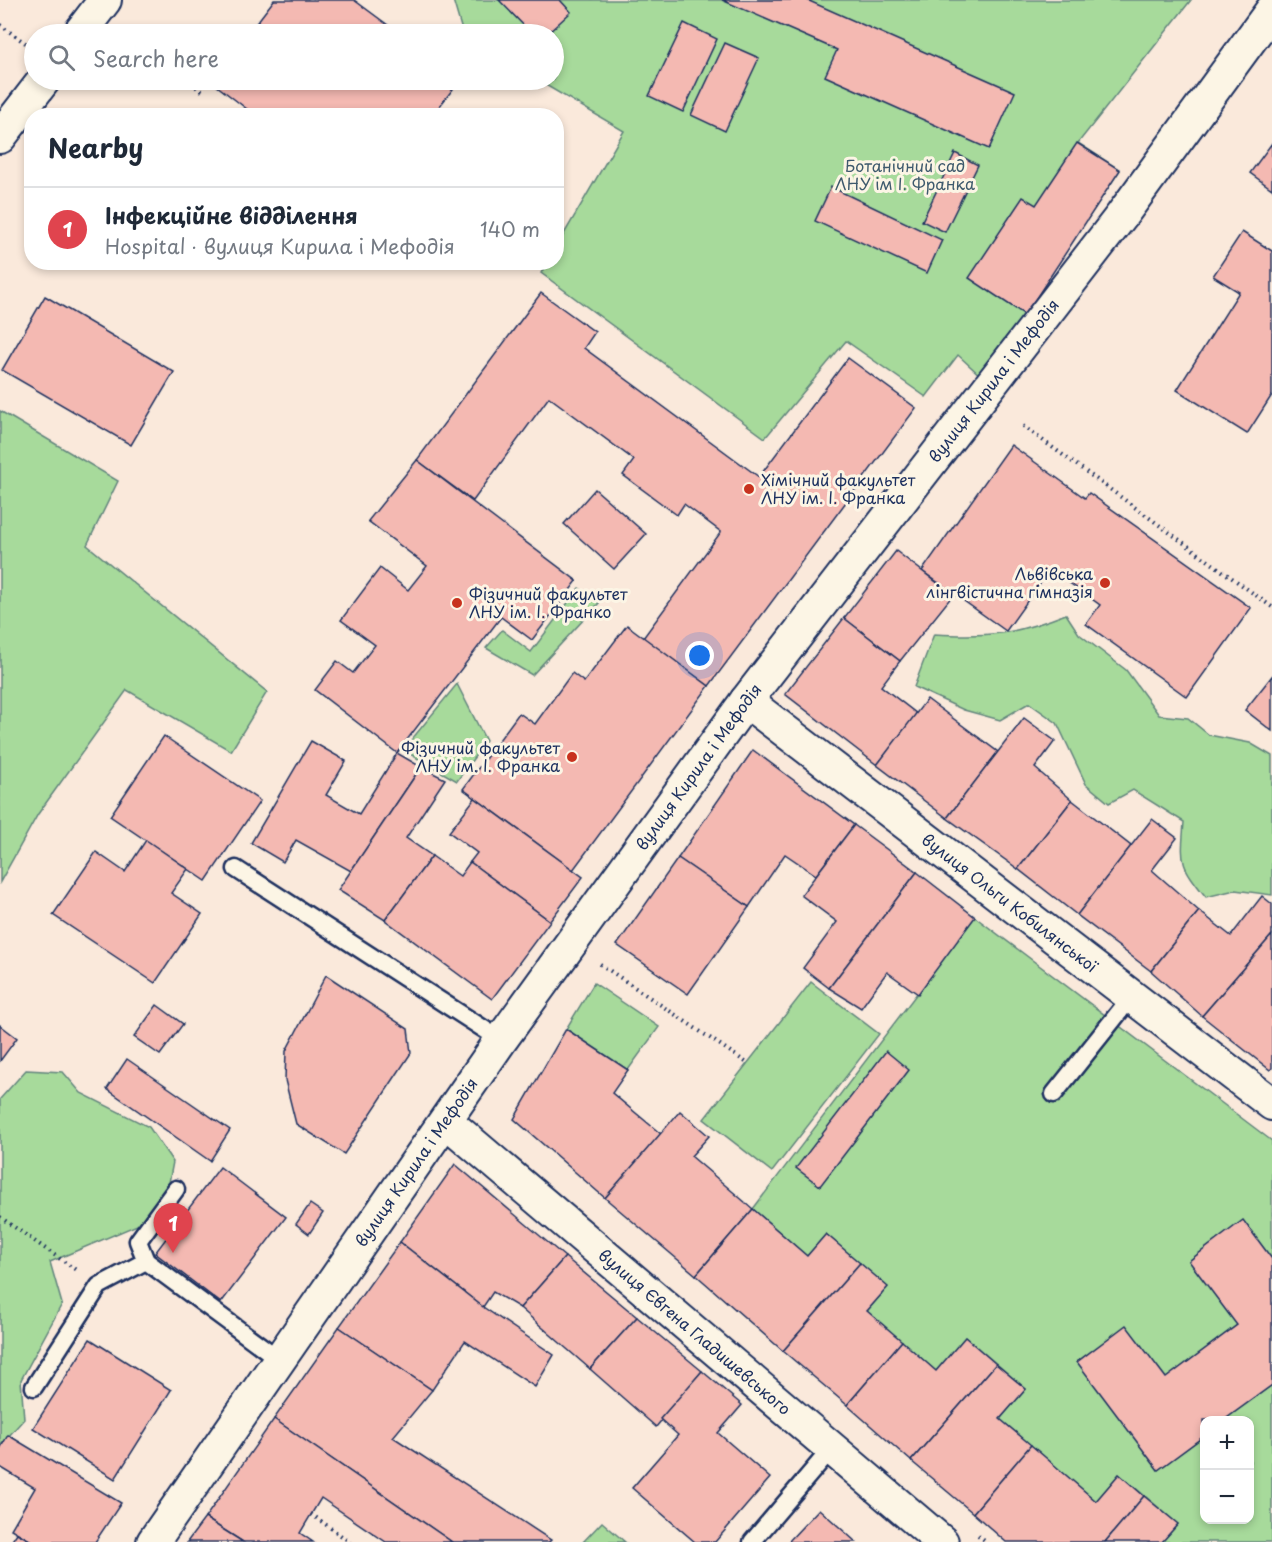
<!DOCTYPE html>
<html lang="en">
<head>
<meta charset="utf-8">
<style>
	:root { --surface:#fff; --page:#f2f2f3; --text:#1f2937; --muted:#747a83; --line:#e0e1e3; --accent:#111827 }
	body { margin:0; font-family:"Playpen Sans",sans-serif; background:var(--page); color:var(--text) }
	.controls { position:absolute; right:18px; bottom:18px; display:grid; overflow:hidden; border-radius:12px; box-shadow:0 3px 9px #0003 }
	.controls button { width:54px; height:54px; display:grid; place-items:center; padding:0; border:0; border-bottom:2px solid var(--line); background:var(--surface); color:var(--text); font:30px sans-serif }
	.you { position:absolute; left:700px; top:656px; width:21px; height:21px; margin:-15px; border:4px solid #fff; border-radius:50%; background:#1a73e8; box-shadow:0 0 0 9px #1a73e833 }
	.badge { display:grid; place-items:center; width:39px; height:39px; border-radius:50%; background:var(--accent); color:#fff; font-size:20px; font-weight:700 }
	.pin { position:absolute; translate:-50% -50px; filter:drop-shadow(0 2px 3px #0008) }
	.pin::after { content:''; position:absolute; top:32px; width:21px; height:18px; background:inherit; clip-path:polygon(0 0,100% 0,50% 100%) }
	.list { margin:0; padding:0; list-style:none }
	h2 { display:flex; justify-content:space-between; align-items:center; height:78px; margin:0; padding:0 24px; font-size:26px }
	h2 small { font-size:20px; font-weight:400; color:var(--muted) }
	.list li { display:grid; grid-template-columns:39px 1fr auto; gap:18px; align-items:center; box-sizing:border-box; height:84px; padding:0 24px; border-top:2px solid var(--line) }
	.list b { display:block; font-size:22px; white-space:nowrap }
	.list p { margin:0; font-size:20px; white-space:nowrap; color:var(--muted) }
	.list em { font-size:20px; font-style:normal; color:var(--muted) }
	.icon { flex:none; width:33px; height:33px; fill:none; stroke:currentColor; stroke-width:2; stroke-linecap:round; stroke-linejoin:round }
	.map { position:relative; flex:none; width:1272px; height:1542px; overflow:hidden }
	.search { position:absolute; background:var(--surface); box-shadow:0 3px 9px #0003; left:24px; top:24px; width:540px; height:66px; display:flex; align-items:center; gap:15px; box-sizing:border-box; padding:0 21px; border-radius:33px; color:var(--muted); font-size:22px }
	.panel { position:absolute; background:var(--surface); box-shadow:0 3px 9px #0003; left:24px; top:108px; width:540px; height:162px; border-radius:24px }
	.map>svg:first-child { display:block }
	.green { fill:#a7da9b; stroke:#61847c; stroke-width:1.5 }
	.building { fill:#f4b9b2; stroke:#1b2f5e; stroke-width:1.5 }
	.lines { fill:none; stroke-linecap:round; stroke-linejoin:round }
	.service-casing { stroke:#1b2f5e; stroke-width:21 }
	.minor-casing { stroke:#1b2f5e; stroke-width:36 }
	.path { stroke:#1b2f5e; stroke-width:4; stroke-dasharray:1.5 4.5; stroke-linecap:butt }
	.service { stroke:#fcf5e5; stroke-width:16 }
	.minor { stroke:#fcf5e5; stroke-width:32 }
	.poi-dot { fill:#c8321e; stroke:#fcf5e5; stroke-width:2 }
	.labels { text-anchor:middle; stroke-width:6; stroke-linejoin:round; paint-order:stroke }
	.park-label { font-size:16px; fill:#3e5a6d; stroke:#fcf5e5 }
	.street-label { font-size:16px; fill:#1b2f5e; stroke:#fcf5e5 }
	.poi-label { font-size:16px; fill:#1b2f5e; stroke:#fcf5e5; text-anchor:start }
</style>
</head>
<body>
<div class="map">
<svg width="1272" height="1542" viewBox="0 0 1272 1542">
	<rect width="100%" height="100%" fill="#fae9db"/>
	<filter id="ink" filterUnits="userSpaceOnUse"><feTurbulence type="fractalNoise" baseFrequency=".0167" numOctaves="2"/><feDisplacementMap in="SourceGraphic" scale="12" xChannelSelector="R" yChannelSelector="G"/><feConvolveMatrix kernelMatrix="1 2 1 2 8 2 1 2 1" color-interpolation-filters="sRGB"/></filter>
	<g filter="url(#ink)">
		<g class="green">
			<polygon points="453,0 1191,0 1078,143 1120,170 982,377 958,355 926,397 846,341 765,438 541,273 547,263 556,262 557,246 624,131 537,80 554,80 554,34 463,34"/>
			<polygon points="0,411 118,481 87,545 267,692 231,751 127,690 38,814 0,882"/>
			<polygon points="579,588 599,603 532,675 486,648 502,630 531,652"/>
			<path d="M1066 614 1079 634 1126 670 1159 715 1188 718 1209 735 1250 743 1272 756V895L1235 890 1206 897C1179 863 1181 863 1184 822L1133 790 1109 803 1086 784 1057 723 1029 703 1000 720 964 710 914 687 934 634C990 637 1013 635 1066 614Z"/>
			<polygon points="457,684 486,741 457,781 403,750"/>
			<polygon points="975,917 1272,1141 1272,1259 1243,1221 1189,1261 1237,1325 1166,1378 1126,1326 1077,1362 1158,1470 1204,1436 1204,1520 1250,1520 1250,1420 1224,1420 1272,1385 1272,1542 1162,1542 1178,1524 1119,1474 1096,1501 1000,1419 1026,1389 965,1337 936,1371 867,1311 887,1287 826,1234 807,1256 753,1209"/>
			<polygon points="811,982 879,1034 772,1172 704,1119"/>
			<polygon points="594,983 659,1027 628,1070 566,1029"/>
			<polygon points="26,1070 63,1072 81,1093 149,1127 173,1162 168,1188 142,1223 50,1262 62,1304 21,1380 24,1419 0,1446 0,1099"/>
			<polygon points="602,1522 625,1542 583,1542"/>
		</g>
		<g class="building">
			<polygon points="274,0 354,0 400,34 248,34"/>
			<polygon points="499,0 560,0 571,12 547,34 532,34"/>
			<polygon points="722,0 807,0 1015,92 989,149 825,76 837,50"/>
			<polygon points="684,23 717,39 683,112 649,96"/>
			<polygon points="725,43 759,58 725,131 691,115"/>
			<polygon points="214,80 460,80 432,116 256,116 212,82"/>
			<polygon points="1077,143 1120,170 1025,315 969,278 1023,197 1036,205"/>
			<polygon points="1272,143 1272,189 1250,173"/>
			<polygon points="955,153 978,165 945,232 922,221"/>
			<polygon points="831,187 942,240 927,273 815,221"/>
			<polygon points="1242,232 1272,251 1272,395 1247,434 1177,390 1239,292 1213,276"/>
			<polygon points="541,293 595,332 584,348 759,477 848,358 916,408 709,686 643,638 721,532 684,504 677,515 623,475 634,460 549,397 473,501 417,460"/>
			<polygon points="45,296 174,372 131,445 2,370"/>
			<polygon points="1011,445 1085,498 1089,493 1251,608 1187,697 1086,624 1100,605 1050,569 1006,631 922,571"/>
			<polygon points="417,460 577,581 532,640 501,617 397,753 315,690 337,661 353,673 375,645 341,620 380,568 408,590 427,566 368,521"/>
			<polygon points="595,489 646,534 614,569 564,524"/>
			<polygon points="896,551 953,595 900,661 844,618"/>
			<polygon points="844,618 900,661 881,686 917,714 877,765 785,694"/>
			<polygon points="627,625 709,686 573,870 463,789 519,713 535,724 572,673 584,682"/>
			<polygon points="1272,676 1272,731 1245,710"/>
			<polygon points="927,699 998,752 947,818 877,765"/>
			<polygon points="1024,718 1055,741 1035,768 1072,800 1018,869 947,818"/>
			<polygon points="164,736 260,801 206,881 110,816"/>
			<polygon points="311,741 346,761 326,795 359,814 397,753 421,767 351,871 296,840 283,862 251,843"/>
			<polygon points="753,750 854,825 816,875 785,854 749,907 678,858"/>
			<polygon points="421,767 445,779 406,838 432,856 385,920 338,890"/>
			<polygon points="475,798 583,877 550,921 470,862 477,853 449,832"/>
			<polygon points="1072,800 1131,846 1077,915 1018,869"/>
			<polygon points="1152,819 1177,838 1152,870 1199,911 1151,971 1077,915"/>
			<polygon points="854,825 917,872 829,988 803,968 837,922 801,895"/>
			<polygon points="146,840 188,869 171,893 202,914 155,983 53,915 96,852 125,872"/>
			<polygon points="432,856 460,876 470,862 550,921 492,999 385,920"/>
			<polygon points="678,858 749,907 688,994 617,945"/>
			<polygon points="917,872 975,917 918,994 887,972 861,1008 829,988"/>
			<polygon points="1262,896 1272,904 1272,935 1202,1016 1151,971 1199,911 1231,936"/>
			<polygon points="1272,935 1272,1068 1270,1070 1202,1016"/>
			<polygon points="326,975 408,1029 411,1053 344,1154 296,1124 285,1080 286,1051"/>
			<polygon points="157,1005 183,1024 160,1055 134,1037"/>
			<polygon points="0,1025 17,1038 0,1061"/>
			<polygon points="566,1029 628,1070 612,1093 661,1134 605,1198 514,1119"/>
			<polygon points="886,1051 909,1070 820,1186 796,1168"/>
			<polygon points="127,1059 230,1130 210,1161 107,1089"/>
			<polygon points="680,1111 709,1136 691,1156 753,1209 696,1275 605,1198"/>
			<polygon points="455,1164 565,1257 520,1308 493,1292 483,1307 400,1242"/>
			<polygon points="220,1167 286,1217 221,1303 155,1253"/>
			<polygon points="310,1204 323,1213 309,1234 296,1224"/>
			<polygon points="753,1209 807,1256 826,1234 860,1263 783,1351 696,1275"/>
			<polygon points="1243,1220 1272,1259 1272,1385 1224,1420 1204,1420 1204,1436 1158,1470 1077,1362 1126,1325 1166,1378 1237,1325 1189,1261"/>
			<polygon points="400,1242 483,1307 554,1355 535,1387 465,1341 432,1390 339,1327"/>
			<polygon points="565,1257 637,1317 590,1369 520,1308"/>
			<polygon points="860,1263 888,1287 867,1311 902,1341 847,1405 783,1351"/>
			<polygon points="637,1317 702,1371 656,1427 590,1369"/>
			<polygon points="339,1327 432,1390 393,1437 551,1540 549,1542 452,1542 274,1419"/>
			<polygon points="965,1337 996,1364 911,1461 847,1405 902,1341 936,1371"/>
			<polygon points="90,1339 171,1390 115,1479 33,1428"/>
			<polygon points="996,1364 1026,1389 1000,1419 1031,1445 973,1513 911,1461"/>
			<polygon points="702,1371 742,1405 718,1433 770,1478 715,1542 695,1542 632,1488 678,1435 660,1419"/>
			<polygon points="274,1419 452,1542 386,1542 321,1498 300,1533 313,1542 243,1542 205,1518"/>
			<polygon points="8,1435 121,1503 95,1542 33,1542 11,1529 35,1488 0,1467 0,1449"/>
			<polygon points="1031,1445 1096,1501 1119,1474 1144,1496 1105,1542 1006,1542 973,1513"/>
			<polygon points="1144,1496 1178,1524 1162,1542 1105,1542"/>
			<polygon points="819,1509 856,1542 788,1542"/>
			<polygon points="205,1518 243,1542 187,1542"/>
			<polygon points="17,1533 33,1542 11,1542"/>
		</g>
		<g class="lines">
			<g class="service-casing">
				<g id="service">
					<polyline points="236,869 501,1040"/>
					<polyline points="1054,1094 1132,996"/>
					<polyline points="146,1261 138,1241 176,1189"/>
					<polyline points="34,1387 99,1286 146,1261 280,1360"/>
					<polyline points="752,1542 832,1448"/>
				</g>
			</g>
			<g class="minor-casing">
				<g id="minor">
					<polyline points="79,34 105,0"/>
					<polyline points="0,137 44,80"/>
					<path id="s1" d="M746 701 1272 1104"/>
					<path id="s2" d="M446 1121 942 1542"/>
					<path id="s3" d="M153 1542 501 1040 746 701 1122 215 1272 10"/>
				</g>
			</g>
			<g class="path">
				<polyline points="0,25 31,47"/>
				<polyline points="186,80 202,91"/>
				<polyline points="1023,426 1272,607"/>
				<polyline points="600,964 747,1063"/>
				<polyline points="0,1217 76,1270"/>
				<polyline points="311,1514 350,1542"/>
				<polyline points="978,1535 987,1542"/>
			</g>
			<use href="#service" class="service"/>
			<use href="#minor" class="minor"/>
		</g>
	</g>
	<g class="poi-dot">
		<circle cx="749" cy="489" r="6"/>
		<circle cx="1105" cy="583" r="6"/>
		<circle cx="457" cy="603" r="6"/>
		<circle cx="572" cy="757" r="6"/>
	</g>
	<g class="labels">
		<g class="park-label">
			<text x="905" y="172">Ботанічний сад<tspan x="905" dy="18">ЛНУ ім І. Франка</tspan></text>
		</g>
		<g class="street-label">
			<text dy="6" stroke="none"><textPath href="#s3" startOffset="1434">вулиця Кирила і Мефодія</textPath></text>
			<text dy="6" stroke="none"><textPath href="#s3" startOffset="948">вулиця Кирила і Мефодія</textPath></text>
			<text dy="6" stroke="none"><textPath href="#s1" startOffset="332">вулиця Ольги Кобилянської</textPath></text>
			<text dy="6" stroke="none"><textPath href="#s3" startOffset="462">вулиця Кирила і Мефодія</textPath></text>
			<text dy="6" stroke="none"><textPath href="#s2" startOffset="326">вулиця Євгена Гладишевського</textPath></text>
		</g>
		<g class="poi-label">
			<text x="761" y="486">Хімічний факультет<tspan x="761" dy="18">ЛНУ ім. І. Франка</tspan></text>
			<text x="1093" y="580" text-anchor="end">Львівська<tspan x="1093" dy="18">лінгвістична гімназія</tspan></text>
			<text x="469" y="600">Фізичний факультет<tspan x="469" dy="18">ЛНУ ім. І. Франко</tspan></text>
			<text x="560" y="754" text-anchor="end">Фізичний факультет<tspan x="560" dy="18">ЛНУ ім. І. Франка</tspan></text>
		</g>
	</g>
</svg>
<div class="controls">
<button>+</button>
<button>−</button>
</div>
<div class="you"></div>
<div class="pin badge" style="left:173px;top:1253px;background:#e0444e">1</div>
<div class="search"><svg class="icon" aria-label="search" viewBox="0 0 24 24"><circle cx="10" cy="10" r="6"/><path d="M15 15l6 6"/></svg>Search here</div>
<section class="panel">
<h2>Nearby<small></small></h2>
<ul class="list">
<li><span class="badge" style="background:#e0444e">1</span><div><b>Інфекційне відділення</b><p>Hospital · вулиця Кирила і Мефодія</p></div><em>140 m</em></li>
</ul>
</section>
</div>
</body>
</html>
